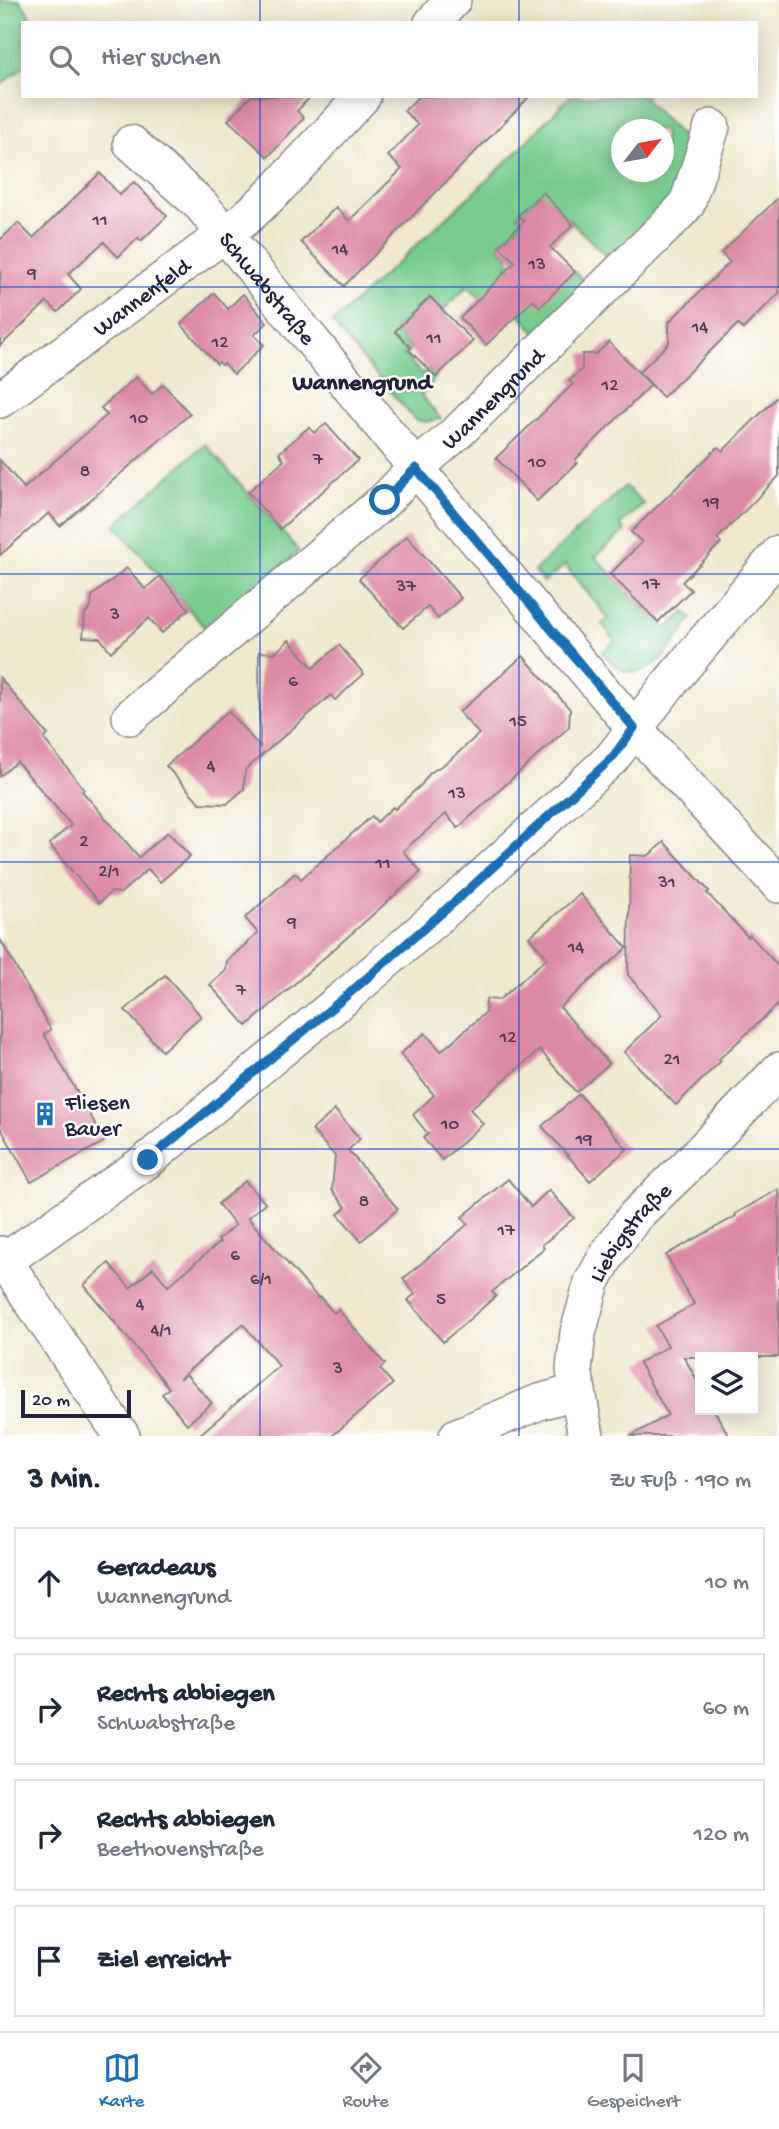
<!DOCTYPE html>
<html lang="de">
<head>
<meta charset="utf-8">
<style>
	:root { --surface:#fff; --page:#f6f6f7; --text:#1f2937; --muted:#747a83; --line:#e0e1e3; --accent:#1f6fb2 }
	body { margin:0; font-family:"Gochi Hand",sans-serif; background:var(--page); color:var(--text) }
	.controls { position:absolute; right:21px; bottom:21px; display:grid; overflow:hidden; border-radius:0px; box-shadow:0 4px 18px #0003 }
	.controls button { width:63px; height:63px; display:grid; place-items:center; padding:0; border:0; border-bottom:2px solid var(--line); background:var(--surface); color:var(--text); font:35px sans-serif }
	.compass { position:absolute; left:611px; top:119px; width:63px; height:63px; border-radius:50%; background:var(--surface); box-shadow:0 4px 18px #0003; rotate:59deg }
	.scale { position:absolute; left:21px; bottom:18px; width:110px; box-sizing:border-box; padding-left:7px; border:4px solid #22223b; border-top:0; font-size:19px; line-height:24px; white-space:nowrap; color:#22223b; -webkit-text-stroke:5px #fff; paint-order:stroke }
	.stop { position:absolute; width:21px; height:21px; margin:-16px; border:5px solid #1f6fb2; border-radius:50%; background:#fff }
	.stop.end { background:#1f6fb2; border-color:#fff; box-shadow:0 2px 7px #0008 }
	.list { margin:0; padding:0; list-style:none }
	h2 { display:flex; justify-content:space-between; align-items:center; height:91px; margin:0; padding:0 28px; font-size:30px }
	h2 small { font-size:23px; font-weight:400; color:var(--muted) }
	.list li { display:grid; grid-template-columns:46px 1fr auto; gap:21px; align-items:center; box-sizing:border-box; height:112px; margin:0 14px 14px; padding:0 14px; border:2px solid var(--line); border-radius:0px }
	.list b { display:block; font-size:26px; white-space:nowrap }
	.list p { margin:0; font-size:23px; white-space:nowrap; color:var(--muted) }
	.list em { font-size:23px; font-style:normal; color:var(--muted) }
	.icon { flex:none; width:38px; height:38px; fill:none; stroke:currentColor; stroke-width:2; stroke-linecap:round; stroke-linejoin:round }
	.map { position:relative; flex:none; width:779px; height:1436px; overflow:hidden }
	.search { position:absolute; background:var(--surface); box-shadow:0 4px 18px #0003; left:21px; right:21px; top:21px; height:77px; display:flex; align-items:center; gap:18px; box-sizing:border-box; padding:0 24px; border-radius:0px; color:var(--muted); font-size:26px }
	.sheet { height:595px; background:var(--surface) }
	nav { display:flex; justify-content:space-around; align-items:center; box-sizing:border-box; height:98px; border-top:2px solid var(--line); background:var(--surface); font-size:19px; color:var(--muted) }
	nav a { display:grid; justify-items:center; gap:4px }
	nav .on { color:var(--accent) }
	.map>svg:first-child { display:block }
	.green { fill:#77cb8e; stroke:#4c7664; stroke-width:2; fill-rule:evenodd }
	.building { fill:#dd89a6 }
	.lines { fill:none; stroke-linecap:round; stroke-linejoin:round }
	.minor-casing { stroke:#898585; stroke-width:38 }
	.minor { stroke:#fff; stroke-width:35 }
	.route { stroke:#1f6fb2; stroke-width:9 }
	.grid { fill:none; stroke:#1d4ed8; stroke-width:2; stroke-opacity:0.55 }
	.labels { text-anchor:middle; stroke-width:5; stroke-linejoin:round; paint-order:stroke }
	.number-label { font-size:19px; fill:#513c56 }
	.street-label { font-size:23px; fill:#22223b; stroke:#fff }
	.poi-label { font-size:23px; fill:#22223b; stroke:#fff; text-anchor:start }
	.neighbourhood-label { font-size:24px; font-weight:bold; fill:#22223b; stroke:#fff }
</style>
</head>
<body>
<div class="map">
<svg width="779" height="1436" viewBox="0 0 779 1436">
	<rect width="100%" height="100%" fill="#fff"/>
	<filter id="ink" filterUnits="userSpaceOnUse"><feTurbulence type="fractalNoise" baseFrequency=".0143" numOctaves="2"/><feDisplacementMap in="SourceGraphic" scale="14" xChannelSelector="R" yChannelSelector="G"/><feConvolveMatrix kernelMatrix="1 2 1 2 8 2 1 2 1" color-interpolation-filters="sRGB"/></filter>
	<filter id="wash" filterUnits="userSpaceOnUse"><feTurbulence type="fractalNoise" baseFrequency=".00686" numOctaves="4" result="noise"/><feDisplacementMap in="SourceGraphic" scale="28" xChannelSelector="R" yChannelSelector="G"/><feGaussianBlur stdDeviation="1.57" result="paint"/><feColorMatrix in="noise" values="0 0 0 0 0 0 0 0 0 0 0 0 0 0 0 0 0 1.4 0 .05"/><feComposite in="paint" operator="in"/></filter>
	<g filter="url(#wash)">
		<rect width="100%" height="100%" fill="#f0e8cf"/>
		<g class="green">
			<polygon points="0,0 20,0 35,23 23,23 23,67 0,86"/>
			<path d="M570 96H647L645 99 683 138 682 188 614 264 542 193 518 215 524 221 499 246 509 257V268L575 272 586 283 537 333 518 313 480 298 468 286 443 310 430 297 395 331 411 348 404 355 422 374 428 369 436 377 421 395 441 419 425 422 414 419 332 323 512 157ZM622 130H664V172H622Z"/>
			<polygon points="205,444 299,551 207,630 115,525"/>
			<path d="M625 486 644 504 620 525 625 531 595 557 629 592V596L640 604 666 629 685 612 692 618C677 638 654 683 623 670 615 666 608 659 602 653L615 641 602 624 608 618 565 565 544 582 534 571Z"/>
		</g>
		<g id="blocks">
			<g class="building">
				<polygon points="251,96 311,96 297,111 304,118 268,157 228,120"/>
				<polygon points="419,96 530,96 344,286 301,242 336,207 349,221 402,169 388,156 418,125 404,111"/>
				<polygon points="100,173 120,195 134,182 167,216 141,241 138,238 118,257 104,242 68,274 81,289 58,312 47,302 0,346 0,240 18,223 33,238"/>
				<polygon points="543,192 573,225 550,247 575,272 540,307 533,300 486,345 460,318 515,262 499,246 524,221 518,215"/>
				<polygon points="779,197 779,293 743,329 738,324 663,397 639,372 669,343 669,322 730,262 721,253"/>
				<polygon points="214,293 228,309 243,294 267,323 254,335 264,345 234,374 224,364 222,365 219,362 217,364 181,324"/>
				<polygon points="430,297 473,341 436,377 409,350 411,348 395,331"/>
				<polygon points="609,342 651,385 575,460 577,463 537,501 496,458 573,384 569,381 582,369 582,354 596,354"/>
				<polygon points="136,377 152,394 163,384 190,414 60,526 49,513 0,555 0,460 24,488 107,415 101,408"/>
				<polygon points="779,395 779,476 717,539 721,543 682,582 691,590 658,622 610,574 642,542 631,532 718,447 723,451"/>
				<polygon points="326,424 358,460 280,529 248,492 284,460 279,453 309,427 314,433"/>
				<polygon points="407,536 461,598 438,619 428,607 403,628 359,579"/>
				<polygon points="127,568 145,589 160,576 189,609 162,633 149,618 111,652 100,638 83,637 85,614 91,608 92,596"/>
				<polygon points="289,640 313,668 339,645 364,674 335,700 331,695 245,770 244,789 227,804 200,803 166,766 228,711 260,747 259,652 275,653"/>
				<polygon points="523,656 570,709 569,727 458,828 446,814 403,851 421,872 247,1026 210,985 226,970 227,961 258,933 245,918 295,873 301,879 372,816 377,822 393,807 395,809 422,784 430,773 449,761 479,734 459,712"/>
				<polygon points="0,678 48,735 44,739 84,789 82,791 139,857 168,832 190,856 160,882 148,869 121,893 111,892 99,903 49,844 71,825 17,762 0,776"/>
				<polygon points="664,842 709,891 707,893 748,937 750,935 779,967 779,1004 719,1059 721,1061 676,1105 624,1052 662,1015 628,975 630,855 648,856"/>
				<polygon points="580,894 627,948 560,1007 609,1064 576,1092 540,1050 470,1109 483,1124 442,1160 423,1138 428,1134 413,1115 434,1095 400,1054 425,1033 441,1051 485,1013 486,999 499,1000 547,958 529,937"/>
				<polygon points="0,939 51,1030 44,1034 105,1141 31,1182 0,1127"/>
				<polygon points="165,975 201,1016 162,1051 125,1010"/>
				<polygon points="579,1094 627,1149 590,1181 542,1126"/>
				<polygon points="335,1110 360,1139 348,1150 398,1209 361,1241 338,1214 346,1207 332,1190 335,1156 312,1130"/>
				<polygon points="508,1179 531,1207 549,1190 574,1218 542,1245 544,1248 492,1292 496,1296 443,1342 408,1300 415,1294 403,1279 468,1224 462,1217"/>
				<polygon points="245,1181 265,1203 248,1218 318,1298 320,1297 334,1313 338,1309 385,1364 380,1369 393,1384 332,1436 198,1436 279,1366 243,1324 179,1379 186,1374 212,1403 187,1424 162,1394 169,1388 84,1285 109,1263 130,1288 153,1268 168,1286 220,1242 218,1240 235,1225 218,1204"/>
				<polygon points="779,1189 779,1357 684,1357 700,1386 700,1410 714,1410 729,1436 631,1436 668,1415 639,1363 668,1346 656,1326 694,1304 666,1255 736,1216 735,1214"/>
			</g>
		</g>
	</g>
	<g filter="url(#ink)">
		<use href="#blocks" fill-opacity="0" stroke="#898585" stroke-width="2"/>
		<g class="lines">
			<g class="minor-casing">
				<g id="minor">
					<polyline points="432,23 453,0"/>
					<path id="s1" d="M131 143 201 205 416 468 634 728 779 885"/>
					<path id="s2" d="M0 400 245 219 273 193 363 96"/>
					<path id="s3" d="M130 717 385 500 416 468 461 429 675 217 687 204 712 127"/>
					<polyline points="0,1254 122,1436"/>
					<polyline points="0,1264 148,1160 345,997 467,891 612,758 668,685 779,553"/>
					<polyline points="457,1436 539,1402 578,1391"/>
					<path id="s4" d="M586 1436 574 1370 578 1333 592 1282 609 1252 635 1216 687 1166 779 1070"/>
				</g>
			</g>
			<use href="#minor" class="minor"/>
		</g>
	</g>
	<g class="lines" filter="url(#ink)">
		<polyline class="route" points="148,1160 345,997 467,891 612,758 634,728 416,468 385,500"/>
	</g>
	<path class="grid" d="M260 0V23M519 0V23M260 96V1436M519 96V1436M0 287H779M0 574H779M0 862H779M0 1149H779"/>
	<defs>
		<g id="building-bare" transform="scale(1.89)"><path d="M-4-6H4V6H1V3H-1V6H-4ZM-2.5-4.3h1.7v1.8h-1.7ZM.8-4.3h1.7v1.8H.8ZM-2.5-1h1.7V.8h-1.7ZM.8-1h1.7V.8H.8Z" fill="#1f6fb2" stroke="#fff" stroke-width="2.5" paint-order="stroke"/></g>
	</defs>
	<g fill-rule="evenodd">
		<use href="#building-bare" x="45" y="1114"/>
	</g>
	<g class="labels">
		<g class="number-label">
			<text x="100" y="225">11</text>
			<text x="340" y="254">14</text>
			<text x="537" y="269">13</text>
			<text x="32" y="278">9</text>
			<text x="700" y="332">14</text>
			<text x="434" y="343">11</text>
			<text x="220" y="347">12</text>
			<text x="610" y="390">12</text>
			<text x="139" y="423">10</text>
			<text x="318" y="464">7</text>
			<text x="537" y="467">10</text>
			<text x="85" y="476">8</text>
			<text x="711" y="507">19</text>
			<text x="651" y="589">17</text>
			<text x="406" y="591">37</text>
			<text x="115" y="619">3</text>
			<text x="293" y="686">6</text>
			<text x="518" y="726">15</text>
			<text x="211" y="771">4</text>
			<text x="457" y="798">13</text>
			<text x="84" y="846">2</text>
			<text x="383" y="868">11</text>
			<text x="109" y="876">2/1</text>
			<text x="667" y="887">31</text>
			<text x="292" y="927">9</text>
			<text x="576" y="952">14</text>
			<text x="241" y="995">7</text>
			<text x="508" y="1042">12</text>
			<text x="672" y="1064">21</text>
			<text x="450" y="1129">10</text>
			<text x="584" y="1144">19</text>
			<text x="364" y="1206">8</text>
			<text x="506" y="1235">17</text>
			<text x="235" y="1260">6</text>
			<text x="261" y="1284">6/1</text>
			<text x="441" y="1304">5</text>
			<text x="140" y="1309">4</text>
			<text x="161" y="1335">4/1</text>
			<text x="338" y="1373">3</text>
		</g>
		<g class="street-label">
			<text dy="8" stroke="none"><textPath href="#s1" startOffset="200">Schwabstraße</textPath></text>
			<text dy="8" stroke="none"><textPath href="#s2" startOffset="175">Wannenfeld</textPath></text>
			<text dy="8" stroke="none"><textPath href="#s3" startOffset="483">Wannengrund</textPath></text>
			<text dy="8" stroke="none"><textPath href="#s4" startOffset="220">Liebigstraße</textPath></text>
		</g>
		<g class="poi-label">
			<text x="65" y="1109">Fliesen<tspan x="65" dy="26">Bauer</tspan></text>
		</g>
		<g class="neighbourhood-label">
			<text x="362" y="389">Wannengrund</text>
		</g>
	</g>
</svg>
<div class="controls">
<button><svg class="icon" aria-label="layers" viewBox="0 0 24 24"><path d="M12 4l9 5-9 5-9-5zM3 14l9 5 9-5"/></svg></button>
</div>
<svg class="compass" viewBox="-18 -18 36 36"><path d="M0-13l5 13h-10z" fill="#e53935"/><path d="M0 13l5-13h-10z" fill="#747a83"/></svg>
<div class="scale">20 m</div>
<div class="stop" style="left:385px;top:500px"></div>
<div class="stop end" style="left:148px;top:1160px"></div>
<div class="search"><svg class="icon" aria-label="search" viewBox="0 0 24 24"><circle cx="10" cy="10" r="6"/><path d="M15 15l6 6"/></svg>Hier suchen</div>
</div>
<section class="sheet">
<h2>3 Min.<small>Zu Fuß · 190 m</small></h2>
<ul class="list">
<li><svg class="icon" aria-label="ahead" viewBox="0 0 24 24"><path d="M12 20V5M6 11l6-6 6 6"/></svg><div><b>Geradeaus</b><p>Wannengrund</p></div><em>10 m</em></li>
<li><svg class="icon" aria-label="right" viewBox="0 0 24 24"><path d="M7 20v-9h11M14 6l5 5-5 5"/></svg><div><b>Rechts abbiegen</b><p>Schwabstraße</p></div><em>60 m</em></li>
<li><svg class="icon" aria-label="right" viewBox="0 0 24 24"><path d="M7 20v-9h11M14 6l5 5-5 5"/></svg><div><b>Rechts abbiegen</b><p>Beethovenstraße</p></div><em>120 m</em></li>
<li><svg class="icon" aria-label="arrive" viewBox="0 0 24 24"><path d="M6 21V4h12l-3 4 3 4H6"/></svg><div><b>Ziel erreicht</b></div></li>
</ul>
</section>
<nav>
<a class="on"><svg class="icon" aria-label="map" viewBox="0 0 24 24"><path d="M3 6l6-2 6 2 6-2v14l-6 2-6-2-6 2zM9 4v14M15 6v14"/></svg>Karte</a>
<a><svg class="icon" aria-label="directions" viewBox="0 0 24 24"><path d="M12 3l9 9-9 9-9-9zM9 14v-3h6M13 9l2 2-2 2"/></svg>Route</a>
<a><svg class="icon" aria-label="saved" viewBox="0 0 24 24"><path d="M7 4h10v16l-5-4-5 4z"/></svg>Gespeichert</a>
</nav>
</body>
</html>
